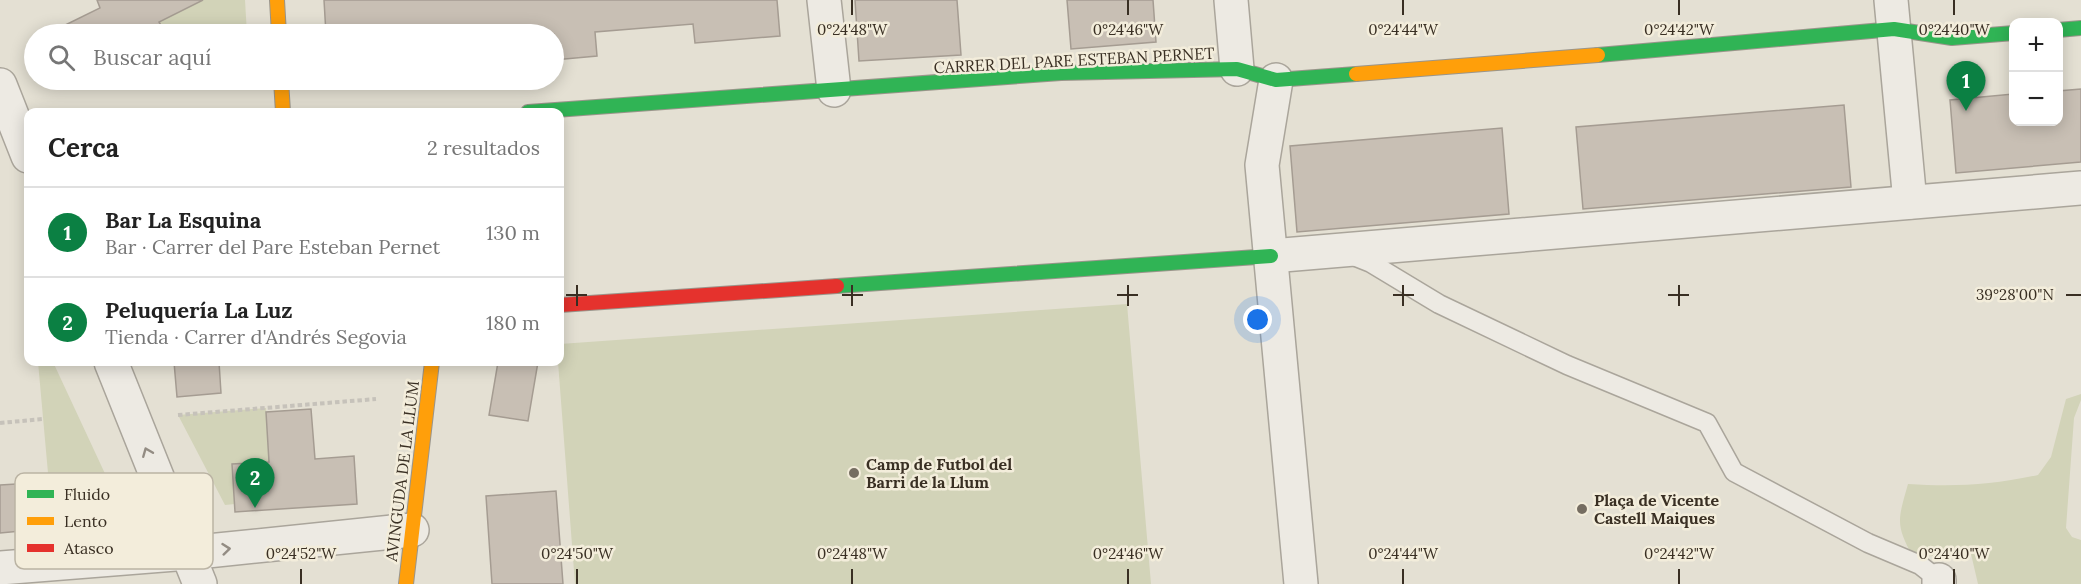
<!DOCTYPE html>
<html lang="es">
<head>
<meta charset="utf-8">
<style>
	:root { --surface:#fff; --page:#f2f2f2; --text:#222; --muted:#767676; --line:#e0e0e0; --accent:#0b8043 }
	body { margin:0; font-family:Lora,serif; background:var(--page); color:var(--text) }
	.controls { position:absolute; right:18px; top:18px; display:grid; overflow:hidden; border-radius:12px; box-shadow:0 3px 15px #0003 }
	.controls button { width:54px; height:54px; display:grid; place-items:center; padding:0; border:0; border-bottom:2px solid var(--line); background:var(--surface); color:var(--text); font:30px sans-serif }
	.you { position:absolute; left:1258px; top:320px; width:21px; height:21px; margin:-15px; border:4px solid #fff; border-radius:50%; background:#1a73e8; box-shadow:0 0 0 9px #1a73e833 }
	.badge { display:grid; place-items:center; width:39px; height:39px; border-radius:50%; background:var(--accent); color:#fff; font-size:20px; font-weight:700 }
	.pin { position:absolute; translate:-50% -50px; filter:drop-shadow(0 2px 3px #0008) }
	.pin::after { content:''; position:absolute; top:32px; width:21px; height:18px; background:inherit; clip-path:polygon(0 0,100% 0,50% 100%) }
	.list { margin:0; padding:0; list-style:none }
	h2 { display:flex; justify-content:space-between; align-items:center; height:78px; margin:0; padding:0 24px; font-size:26px }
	h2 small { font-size:20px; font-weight:400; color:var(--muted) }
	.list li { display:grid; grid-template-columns:39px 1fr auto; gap:18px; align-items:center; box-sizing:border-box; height:90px; padding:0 24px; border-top:2px solid var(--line) }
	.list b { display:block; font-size:22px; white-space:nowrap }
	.list p { margin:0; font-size:20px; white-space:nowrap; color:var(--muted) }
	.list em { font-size:20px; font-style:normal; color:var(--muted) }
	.icon { flex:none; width:33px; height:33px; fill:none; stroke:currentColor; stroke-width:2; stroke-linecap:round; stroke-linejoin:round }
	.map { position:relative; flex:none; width:2081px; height:584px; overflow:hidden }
	.search { position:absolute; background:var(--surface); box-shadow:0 3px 15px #0003; left:24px; top:24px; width:540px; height:66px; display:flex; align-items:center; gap:15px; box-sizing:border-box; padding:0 21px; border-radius:33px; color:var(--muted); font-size:22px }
	.panel { position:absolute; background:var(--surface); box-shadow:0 3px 15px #0003; left:24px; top:108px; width:540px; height:258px; border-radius:12px }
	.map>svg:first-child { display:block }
	.green { fill:#d2d3b8 }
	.building { fill:#c8bfb4; stroke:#a59c92; stroke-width:1.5 }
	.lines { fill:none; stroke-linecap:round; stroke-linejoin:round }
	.lane-casing { stroke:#aaa59b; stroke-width:21 }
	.street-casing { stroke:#aaa59b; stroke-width:36 }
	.fast-casing { stroke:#9a958b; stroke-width:16 }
	.slow-casing { stroke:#9a958b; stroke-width:16 }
	.jam-casing { stroke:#9a958b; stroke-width:16 }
	.path { stroke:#c6c2ba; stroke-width:4; stroke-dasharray:4.5 3; stroke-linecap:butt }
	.lane { stroke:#edeae3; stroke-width:18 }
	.street { stroke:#edeae3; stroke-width:33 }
	.fast { stroke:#30b455; stroke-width:14 }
	.slow { stroke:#ff9f0a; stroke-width:14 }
	.jam { stroke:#e5322d; stroke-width:14 }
	.oneway { stroke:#938c83 }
	.ticks { fill:none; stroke:#392f23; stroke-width:2 }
	.poi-dot { fill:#756d61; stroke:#f3eddb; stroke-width:2 }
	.labels { text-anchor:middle; stroke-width:5; stroke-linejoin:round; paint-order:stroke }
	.street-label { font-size:16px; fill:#392f23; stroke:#f3eddb }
	.poi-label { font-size:16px; font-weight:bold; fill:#392f23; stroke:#f3eddb; text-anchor:start }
	.key { fill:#f3eddb; stroke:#bbb4a4; stroke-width:1.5 }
	.key-label { font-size:16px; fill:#392f23 }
	.ticks-label { font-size:15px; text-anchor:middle; fill:#392f23; stroke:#f3eddb; stroke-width:5; stroke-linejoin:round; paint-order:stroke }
</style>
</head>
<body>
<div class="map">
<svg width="2081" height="584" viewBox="0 0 2081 584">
	<rect width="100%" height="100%" fill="#e4e0d3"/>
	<g class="green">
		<polygon points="203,0 245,0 247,34 166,34 159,22"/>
		<polygon points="1127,304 1151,584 575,584 558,362 560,362 560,344"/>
		<polygon points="38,362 53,362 128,523 75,527 73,502 70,492 51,480 48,473"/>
		<path d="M2081 394V400L2074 418 2066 528 2072 537 2081 540V584H1978L1971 554 1913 557C1895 524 1898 520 1908 484 1955 487 1992 485 2038 475L2051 457 2066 399Z"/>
		<polygon points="266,408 269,462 232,465 235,504 225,505 178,415"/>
	</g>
	<g class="building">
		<polygon points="97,0 203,0 159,22 166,34 47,34 100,8"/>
		<polygon points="324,0 777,0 780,36 695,43 693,24 595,32 597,56 554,60 554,34 326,34"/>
		<polygon points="855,0 957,0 961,55 859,61"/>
		<polygon points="1067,0 1153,0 1156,42 1071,49"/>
		<polygon points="138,80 163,80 144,89"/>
		<polygon points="2081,89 2081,162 1956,173 1950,100 2013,94 2013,122 2058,122 2058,91"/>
		<polygon points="1844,105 1851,187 1583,209 1576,127"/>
		<polygon points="1502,128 1509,214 1297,232 1290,146"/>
		<polygon points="174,362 219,362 221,393 177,397"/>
		<polygon points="498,362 538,362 528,421 489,415"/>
		<polygon points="311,409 315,459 354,456 357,504 235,512 232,464 269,462 266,412"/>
		<polygon points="49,482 52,528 0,533 0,485"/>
		<polygon points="556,491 563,584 492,584 486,496"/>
	</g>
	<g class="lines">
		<g class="lane-casing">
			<polyline id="lane" points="1351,255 1371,263 1439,304 1567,365 1707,423 1734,472 1868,543 1920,565 1939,580"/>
		</g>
		<g class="street-casing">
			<g id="street">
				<polyline points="824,0 834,90"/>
				<polyline points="1231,0 1237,69"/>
				<polyline points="1891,0 1910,202"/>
				<polyline points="1276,80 1262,165 1301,584"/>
				<polyline points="0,85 28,156"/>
				<polyline points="1271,256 2081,188"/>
				<polyline points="111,362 200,584"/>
				<polyline points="0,568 188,553 412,530"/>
				<polyline points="1939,580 1939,584"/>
			</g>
		</g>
		<g class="fast-casing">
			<g id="fast">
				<polyline points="2058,30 2081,28"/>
				<polyline points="1598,55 1894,29 1952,38 2014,33"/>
				<polyline points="528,112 1061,73 1237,69 1276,80 1356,74"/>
				<polyline points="837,286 1271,256"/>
			</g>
		</g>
		<g class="slow-casing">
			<g id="slow">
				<polyline points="277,0 279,34"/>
				<polyline points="1356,74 1598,55"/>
				<polyline points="281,80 283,112"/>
				<polyline points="406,584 432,362"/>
			</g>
		</g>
		<g class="jam-casing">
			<polyline id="jam" points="560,305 837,286"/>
		</g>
		<g class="path">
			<polyline points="178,415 376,399"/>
			<polyline points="0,423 43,419"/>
		</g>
		<use href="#lane" class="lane"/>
		<use href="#street" class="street"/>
		<use href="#fast" class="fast"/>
		<use href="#slow" class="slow"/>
		<use href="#jam" class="jam"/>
	</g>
	<defs><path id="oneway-chevron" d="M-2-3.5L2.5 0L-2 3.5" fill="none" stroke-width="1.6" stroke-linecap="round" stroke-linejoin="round" transform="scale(1.5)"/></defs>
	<g class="oneway">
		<use href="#oneway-chevron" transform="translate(147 452) rotate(-112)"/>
		<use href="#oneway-chevron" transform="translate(226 549) rotate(-6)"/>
	</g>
	<path class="ticks" d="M852 0V15M1128 0V15M1403 0V15M1679 0V15M1954 0V15M577 285V306M852 285V306M1128 285V306M1403 285V306M1679 285V306M566 295H587M842 295H863M1117 295H1138M1393 295H1414M1668 295H1689M2066 295H2081M301 569V584M577 569V584M852 569V584M1128 569V584M1403 569V584M1679 569V584M1954 569V584"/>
	<g class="poi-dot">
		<circle cx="854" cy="473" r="6"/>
		<circle cx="1582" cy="509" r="6"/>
	</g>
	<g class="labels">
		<g class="street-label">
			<text transform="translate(1074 60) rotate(-3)" y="6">CARRER DEL PARE ESTEBAN PERNET</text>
			<text transform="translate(402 471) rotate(-83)" y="6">AVINGUDA DE LA LLUM</text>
		</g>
		<g class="poi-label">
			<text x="866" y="470">Camp de Futbol del<tspan x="866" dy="18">Barri de la Llum</tspan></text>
			<text x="1594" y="506">Plaça de Vicente<tspan x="1594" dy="18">Castell Maiques</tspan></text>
		</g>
	</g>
	<rect x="15" y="473" width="198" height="96" rx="9" class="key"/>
	<rect x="27" y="490" width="27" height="8" fill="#30b455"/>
	<rect x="27" y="517" width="27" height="8" fill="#ff9f0a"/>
	<rect x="27" y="544" width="27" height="8" fill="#e5322d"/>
	<g class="key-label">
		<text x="64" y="500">Fluido</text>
		<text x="64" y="527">Lento</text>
		<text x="64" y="554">Atasco</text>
	</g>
	<g class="ticks-label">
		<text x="852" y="35">0°24'48"W</text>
		<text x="1128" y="35">0°24'46"W</text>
		<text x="1403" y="35">0°24'44"W</text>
		<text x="1679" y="35">0°24'42"W</text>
		<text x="1954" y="35">0°24'40"W</text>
		<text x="2015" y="300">39°28'00"N</text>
		<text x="301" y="559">0°24'52"W</text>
		<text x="577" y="559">0°24'50"W</text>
		<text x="852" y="559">0°24'48"W</text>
		<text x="1128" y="559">0°24'46"W</text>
		<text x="1403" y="559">0°24'44"W</text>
		<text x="1679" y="559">0°24'42"W</text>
		<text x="1954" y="559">0°24'40"W</text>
	</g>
</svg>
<div class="controls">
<button>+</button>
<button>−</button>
</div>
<div class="you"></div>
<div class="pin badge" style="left:1966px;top:111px">1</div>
<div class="pin badge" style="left:255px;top:508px">2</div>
<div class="search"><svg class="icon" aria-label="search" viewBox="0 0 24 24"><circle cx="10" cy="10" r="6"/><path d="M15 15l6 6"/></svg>Buscar aquí</div>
<section class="panel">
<h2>Cerca<small>2 resultados</small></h2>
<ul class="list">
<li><span class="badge">1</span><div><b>Bar La Esquina</b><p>Bar · Carrer del Pare Esteban Pernet</p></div><em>130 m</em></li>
<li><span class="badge">2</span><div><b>Peluquería La Luz</b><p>Tienda · Carrer d'Andrés Segovia</p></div><em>180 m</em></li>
</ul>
</section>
</div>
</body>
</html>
